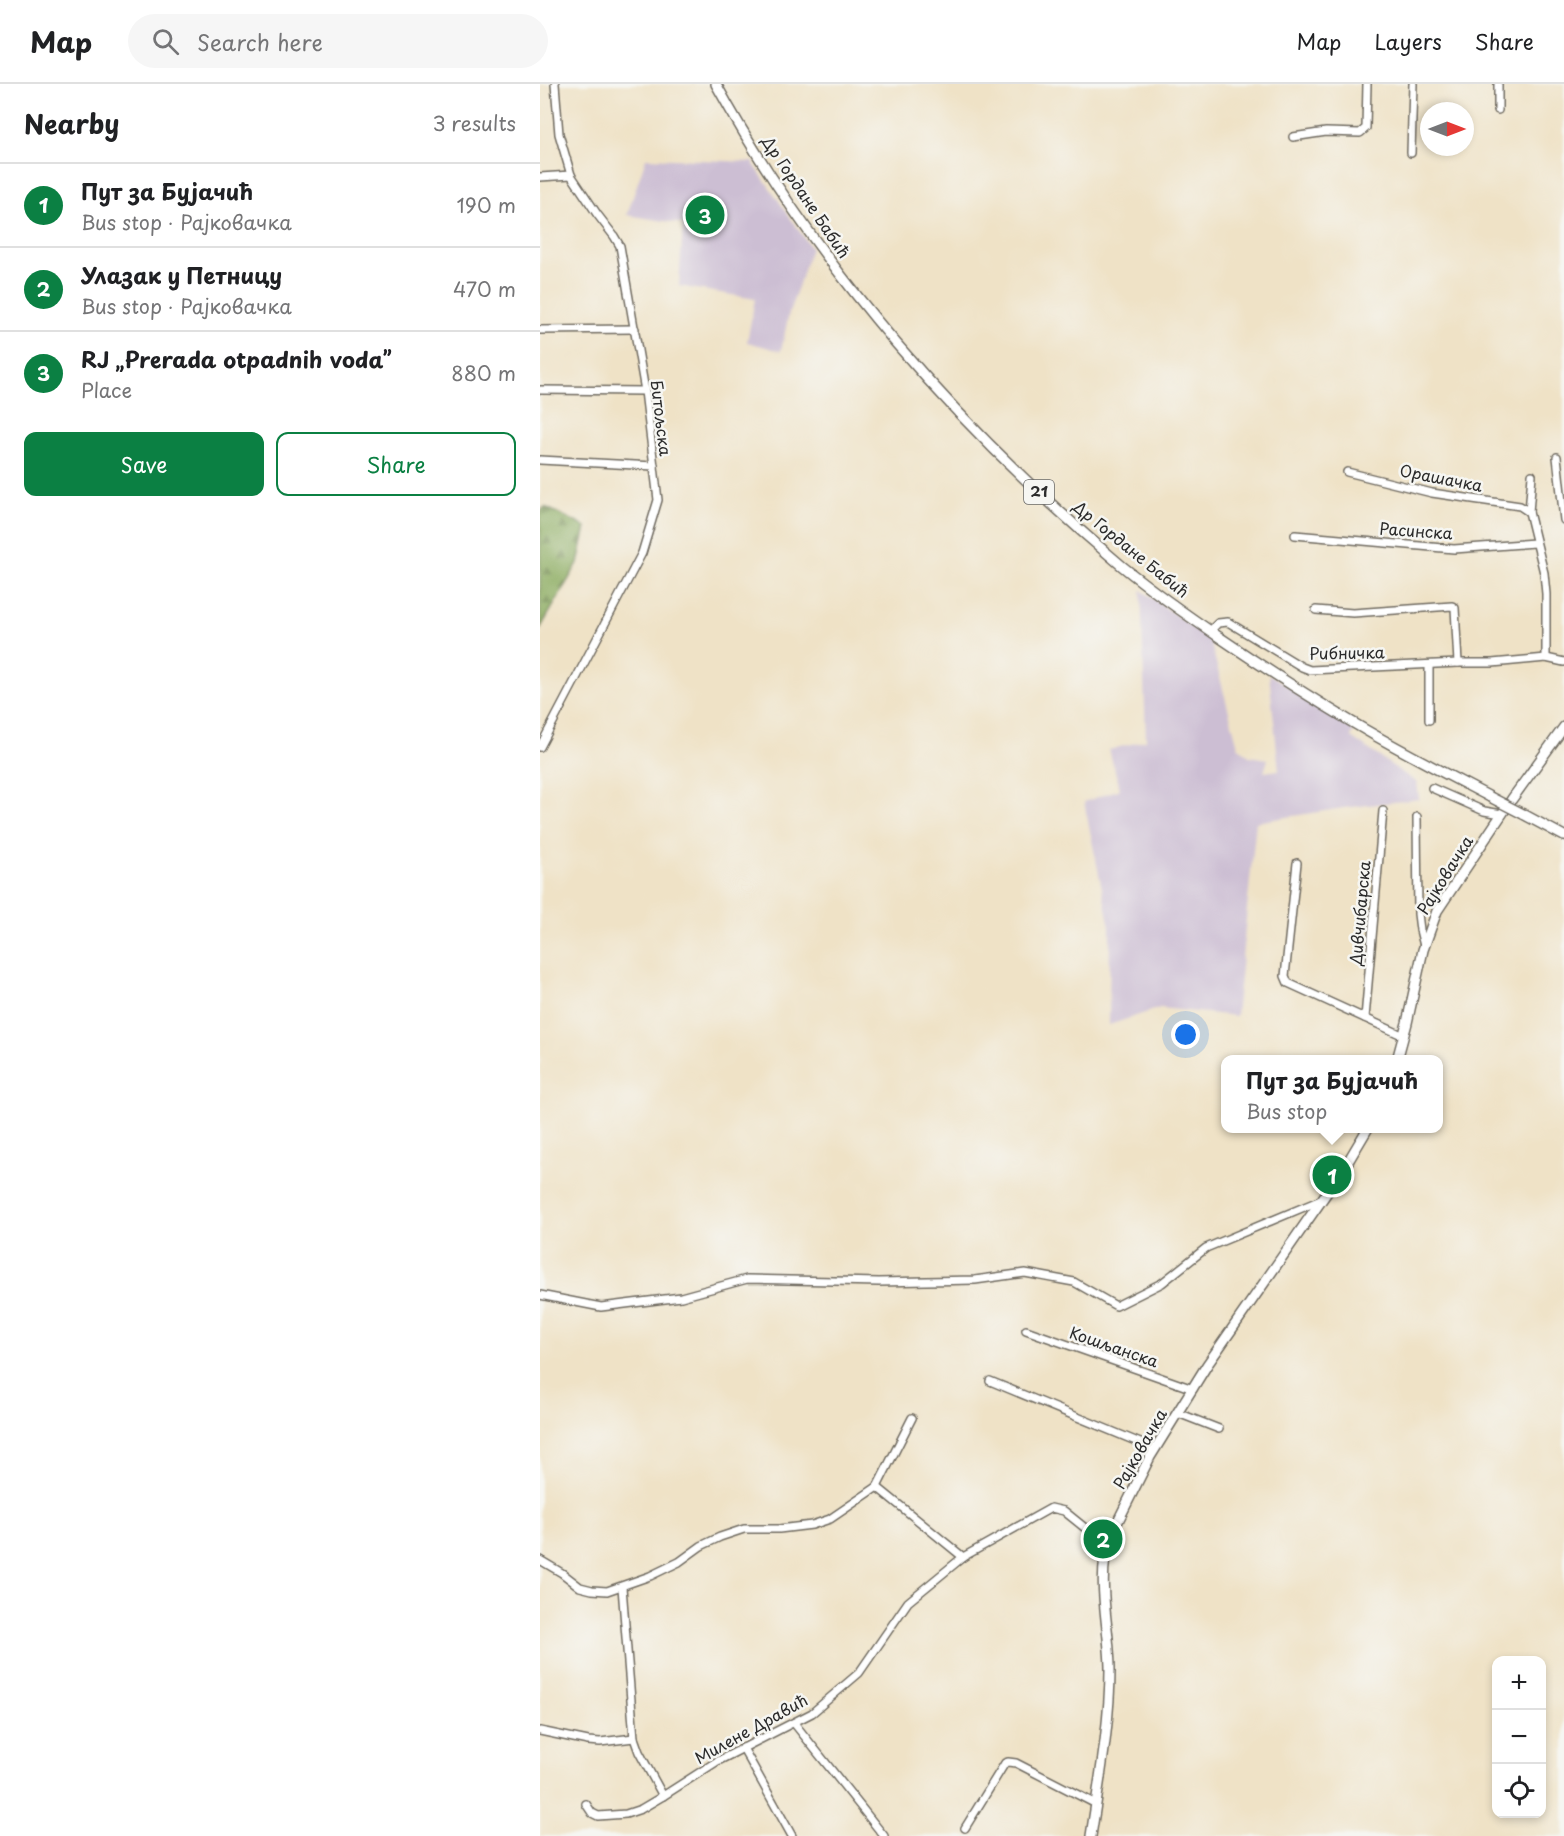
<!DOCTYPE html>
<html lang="en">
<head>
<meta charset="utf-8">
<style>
	:root { --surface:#fff; --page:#f6f6f6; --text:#202124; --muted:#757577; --line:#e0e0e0; --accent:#0b8043 }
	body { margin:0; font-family:"Playpen Sans",sans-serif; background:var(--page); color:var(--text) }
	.controls { position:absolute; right:18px; bottom:18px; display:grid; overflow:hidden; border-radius:12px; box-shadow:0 3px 9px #0003 }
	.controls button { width:54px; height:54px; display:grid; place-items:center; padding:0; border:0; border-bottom:2px solid var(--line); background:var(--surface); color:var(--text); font:30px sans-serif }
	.compass { position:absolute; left:880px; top:18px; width:54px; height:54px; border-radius:50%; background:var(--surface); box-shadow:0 3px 9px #0003; rotate:90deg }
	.you { position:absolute; left:646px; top:951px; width:21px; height:21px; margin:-15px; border:4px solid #fff; border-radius:50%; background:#1a73e8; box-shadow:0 0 0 9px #1a73e833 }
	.badge { display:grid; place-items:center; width:39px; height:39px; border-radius:50%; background:var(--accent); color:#fff; font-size:20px; font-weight:700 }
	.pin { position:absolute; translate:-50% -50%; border:3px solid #fff; box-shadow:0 2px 6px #0006 }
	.popup { position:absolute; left:681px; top:971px; width:222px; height:78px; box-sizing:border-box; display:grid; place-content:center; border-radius:12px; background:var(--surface); filter:drop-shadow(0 2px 4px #0005); font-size:20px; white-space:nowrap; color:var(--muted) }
	.popup b { font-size:22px; color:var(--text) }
	.popup::after { content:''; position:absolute; left:50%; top:100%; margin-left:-12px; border:12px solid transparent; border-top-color:var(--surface) }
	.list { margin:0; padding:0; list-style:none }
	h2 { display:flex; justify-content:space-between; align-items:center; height:78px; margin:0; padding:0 24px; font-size:26px }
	h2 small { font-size:20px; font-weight:400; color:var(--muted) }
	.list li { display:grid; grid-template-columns:39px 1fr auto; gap:18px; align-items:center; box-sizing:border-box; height:84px; padding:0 24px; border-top:2px solid var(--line) }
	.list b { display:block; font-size:22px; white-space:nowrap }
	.list p { margin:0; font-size:20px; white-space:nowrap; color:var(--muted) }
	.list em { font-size:20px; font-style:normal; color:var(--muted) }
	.actions { display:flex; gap:12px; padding:18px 24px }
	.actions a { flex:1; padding:14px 0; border:2px solid var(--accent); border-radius:12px; text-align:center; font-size:21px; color:var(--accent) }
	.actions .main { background:var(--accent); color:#fff }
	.icon { flex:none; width:33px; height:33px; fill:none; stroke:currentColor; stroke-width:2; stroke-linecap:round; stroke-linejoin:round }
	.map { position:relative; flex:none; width:1024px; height:1752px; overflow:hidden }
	header { display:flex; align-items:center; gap:36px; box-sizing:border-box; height:84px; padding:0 30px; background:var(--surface); border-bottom:2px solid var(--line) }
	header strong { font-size:28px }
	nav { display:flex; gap:33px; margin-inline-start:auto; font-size:21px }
	.search { width:420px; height:54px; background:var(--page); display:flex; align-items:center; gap:15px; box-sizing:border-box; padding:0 21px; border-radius:33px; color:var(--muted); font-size:22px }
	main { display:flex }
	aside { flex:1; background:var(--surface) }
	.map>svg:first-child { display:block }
	.industrial { fill:#ccbed3 }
	.forest { fill:url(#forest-firs); stroke:#5c6c46; stroke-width:1.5 }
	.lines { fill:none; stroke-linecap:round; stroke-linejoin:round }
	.minor-casing { stroke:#706b61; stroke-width:10 }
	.major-casing { stroke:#706b61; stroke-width:12 }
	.minor { stroke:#fff; stroke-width:7 }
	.major { stroke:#fff; stroke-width:9 }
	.major-bridge-casing { stroke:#706b61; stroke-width:12; stroke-linecap:butt }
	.major-bridge { stroke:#fff; stroke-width:9 }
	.labels { text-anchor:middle; stroke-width:5; stroke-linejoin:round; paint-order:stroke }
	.shield { fill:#f6f6f2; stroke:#686867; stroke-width:1.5 }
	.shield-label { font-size:15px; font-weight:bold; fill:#2b2b2b }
	.street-label { font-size:16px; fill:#2b2b2b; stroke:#f6f6f2 }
</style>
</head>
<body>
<header>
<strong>Map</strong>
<div class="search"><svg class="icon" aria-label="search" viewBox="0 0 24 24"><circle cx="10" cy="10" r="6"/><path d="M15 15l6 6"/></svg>Search here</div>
<nav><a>Map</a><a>Layers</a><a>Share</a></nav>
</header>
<main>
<aside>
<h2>Nearby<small>3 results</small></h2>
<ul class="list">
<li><span class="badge">1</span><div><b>Пут за Бујачић</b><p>Bus stop · Рајковачка</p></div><em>190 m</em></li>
<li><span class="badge">2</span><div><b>Улазак у Петницу</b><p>Bus stop · Рајковачка</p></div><em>470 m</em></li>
<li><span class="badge">3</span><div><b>RJ „Prerada otpadnih voda”</b><p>Place</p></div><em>880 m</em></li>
</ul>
<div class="actions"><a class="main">Save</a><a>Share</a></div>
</aside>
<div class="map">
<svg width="1024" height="1752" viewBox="0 0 1024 1752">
	<defs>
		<pattern id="forest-firs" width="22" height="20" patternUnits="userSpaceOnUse" patternTransform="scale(1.5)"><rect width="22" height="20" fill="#8cac60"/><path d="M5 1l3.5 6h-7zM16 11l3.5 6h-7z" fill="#738c4f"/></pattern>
	</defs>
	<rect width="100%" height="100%" fill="#f6f6f2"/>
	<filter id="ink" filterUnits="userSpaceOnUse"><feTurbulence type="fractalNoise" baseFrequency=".0167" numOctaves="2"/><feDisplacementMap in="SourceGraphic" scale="12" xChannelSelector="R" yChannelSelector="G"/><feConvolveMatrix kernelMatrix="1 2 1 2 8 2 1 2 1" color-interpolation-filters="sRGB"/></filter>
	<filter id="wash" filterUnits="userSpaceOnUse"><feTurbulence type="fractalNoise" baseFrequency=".008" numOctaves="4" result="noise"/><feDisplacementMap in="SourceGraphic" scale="24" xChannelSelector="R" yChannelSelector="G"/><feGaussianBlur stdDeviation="1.35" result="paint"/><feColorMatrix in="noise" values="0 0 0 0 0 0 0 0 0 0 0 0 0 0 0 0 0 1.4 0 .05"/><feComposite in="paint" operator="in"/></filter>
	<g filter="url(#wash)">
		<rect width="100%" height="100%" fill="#efe2c6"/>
		<g class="industrial">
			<polygon points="106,74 213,78 215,82 271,164 249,229 241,267 207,258 215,215 139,202 143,140 87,131"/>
			<polygon points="601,506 670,556 698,662 709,672 728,675 724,688 739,686 729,590 814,646 811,653 877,699 879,715 803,724 716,738 696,932 620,924 569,941 570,843 544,718 580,705 569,666 606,656"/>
		</g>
		<polygon class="forest" points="5,423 46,443 38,479 0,545 0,428"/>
	</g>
	<g filter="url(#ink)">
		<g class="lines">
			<g class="minor-casing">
				<g id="minor">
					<polyline points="958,26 958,0"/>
					<polyline points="753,53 786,48 820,49 826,44 827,0"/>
					<polyline points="871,69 873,0"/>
					<polyline points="0,93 31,91"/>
					<polyline points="0,246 95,245"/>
					<polyline points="0,306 105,307"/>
					<polyline points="1017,373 1024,436"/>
					<polyline points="0,376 114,382"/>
					<polyline points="807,388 892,409 980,422 989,428"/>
					<polyline points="992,391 989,428 1004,489 1006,510 1006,574"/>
					<polyline points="755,451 914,465 995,459"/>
					<polyline points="776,526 813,529 912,522 915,524 918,579"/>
					<polyline points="670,547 678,539 688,538 762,583 770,586 918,579 952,579 1006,574 1024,578"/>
					<polyline points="889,581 889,636"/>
					<polyline points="0,663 102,469 118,416 105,307 80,162 74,152 57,130 31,91 19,50 15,0"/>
					<polyline points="892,704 944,727 962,730"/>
					<polyline points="877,733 878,830 880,846 884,862"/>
					<polyline points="757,779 745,892 748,899 864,952"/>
					<polyline points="825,934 843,727"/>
					<polyline points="0,1211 61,1223 141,1213 207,1195 339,1198 435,1196 485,1189 534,1198 576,1222 622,1199 666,1164 781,1116"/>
					<polyline points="486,1246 653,1305"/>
					<polyline points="450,1297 615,1365"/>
					<polyline points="638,1329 679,1345"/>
					<polyline points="337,1403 423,1473"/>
					<polyline points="0,1476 22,1489 40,1503 52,1506 67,1507 110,1492 139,1478 161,1462 180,1453 204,1445 239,1445 272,1441 290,1435 337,1403 372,1334"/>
					<polyline points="82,1503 94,1654 99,1668 123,1712 176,1678 272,1629 319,1589 368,1518 423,1473 511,1424 524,1427 550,1448 572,1448"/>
					<polyline points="254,1639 344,1752"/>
					<polyline points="0,1647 48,1657 60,1658 94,1654"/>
					<polyline points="203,1664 252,1752"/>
					<polyline points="46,1720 52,1729 58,1732 86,1730 101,1725 123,1712"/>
					<polyline points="425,1744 465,1679 468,1678 476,1679 556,1720"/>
				</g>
			</g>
			<g class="major-casing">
				<g id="major">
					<path d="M176 0C277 185 421 347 582 482 614 508 648 532 682 555 732 589 783 622 836 652 873 673 912 693 950 713"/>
					<polyline points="983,730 1024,752"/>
					<polyline points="857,976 867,939 883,866 897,827 972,715 1024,643"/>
					<path d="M551 1752C559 1699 570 1639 570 1586 570 1542 555 1497 570 1453L610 1373 667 1281 806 1081 828 1044"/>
				</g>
			</g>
			<use href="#minor" class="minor"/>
			<use href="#major" class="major"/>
			<g class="major-bridge-casing">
				<polyline id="major-bridge" points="950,713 983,730"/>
			</g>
			<use href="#major-bridge" class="major-bridge"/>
		</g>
	</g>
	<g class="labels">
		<rect class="shield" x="484" y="396" width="30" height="24" rx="4.5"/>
		<g class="shield-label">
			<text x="499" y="413">21</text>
		</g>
		<g class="street-label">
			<text transform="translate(266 113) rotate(56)" y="6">Др Гордане Бабић</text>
			<text transform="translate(121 334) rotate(83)" y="6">Битољска</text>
			<text transform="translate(901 394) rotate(11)" y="6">Орашачка</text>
			<text transform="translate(876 447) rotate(4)" y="6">Расинска</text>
			<text transform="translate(591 465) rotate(39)" y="6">Др Гордане Бабић</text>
			<text transform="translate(807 569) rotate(-1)" y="6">Рибничка</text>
			<text transform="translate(905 791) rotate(-58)" y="6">Рајковачка</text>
			<text transform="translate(820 829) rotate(-85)" y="6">Дивчибарска</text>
			<text transform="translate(574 1263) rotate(19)" y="6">Кошљанска</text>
			<text transform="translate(600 1365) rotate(-60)" y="6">Рајковачка</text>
			<text transform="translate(211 1645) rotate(-29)" y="6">Милене Дравић</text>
		</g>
	</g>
</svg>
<div class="controls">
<button>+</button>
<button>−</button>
<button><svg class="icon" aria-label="locate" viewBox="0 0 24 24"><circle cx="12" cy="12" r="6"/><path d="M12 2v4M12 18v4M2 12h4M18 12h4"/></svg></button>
</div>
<svg class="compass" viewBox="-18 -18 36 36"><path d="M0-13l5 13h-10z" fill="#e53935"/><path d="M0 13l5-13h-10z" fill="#757577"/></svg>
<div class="you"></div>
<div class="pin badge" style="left:792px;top:1091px">1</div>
<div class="popup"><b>Пут за Бујачић</b>Bus stop</div>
<div class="pin badge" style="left:563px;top:1455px">2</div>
<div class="pin badge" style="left:165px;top:131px">3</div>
</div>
</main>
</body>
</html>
